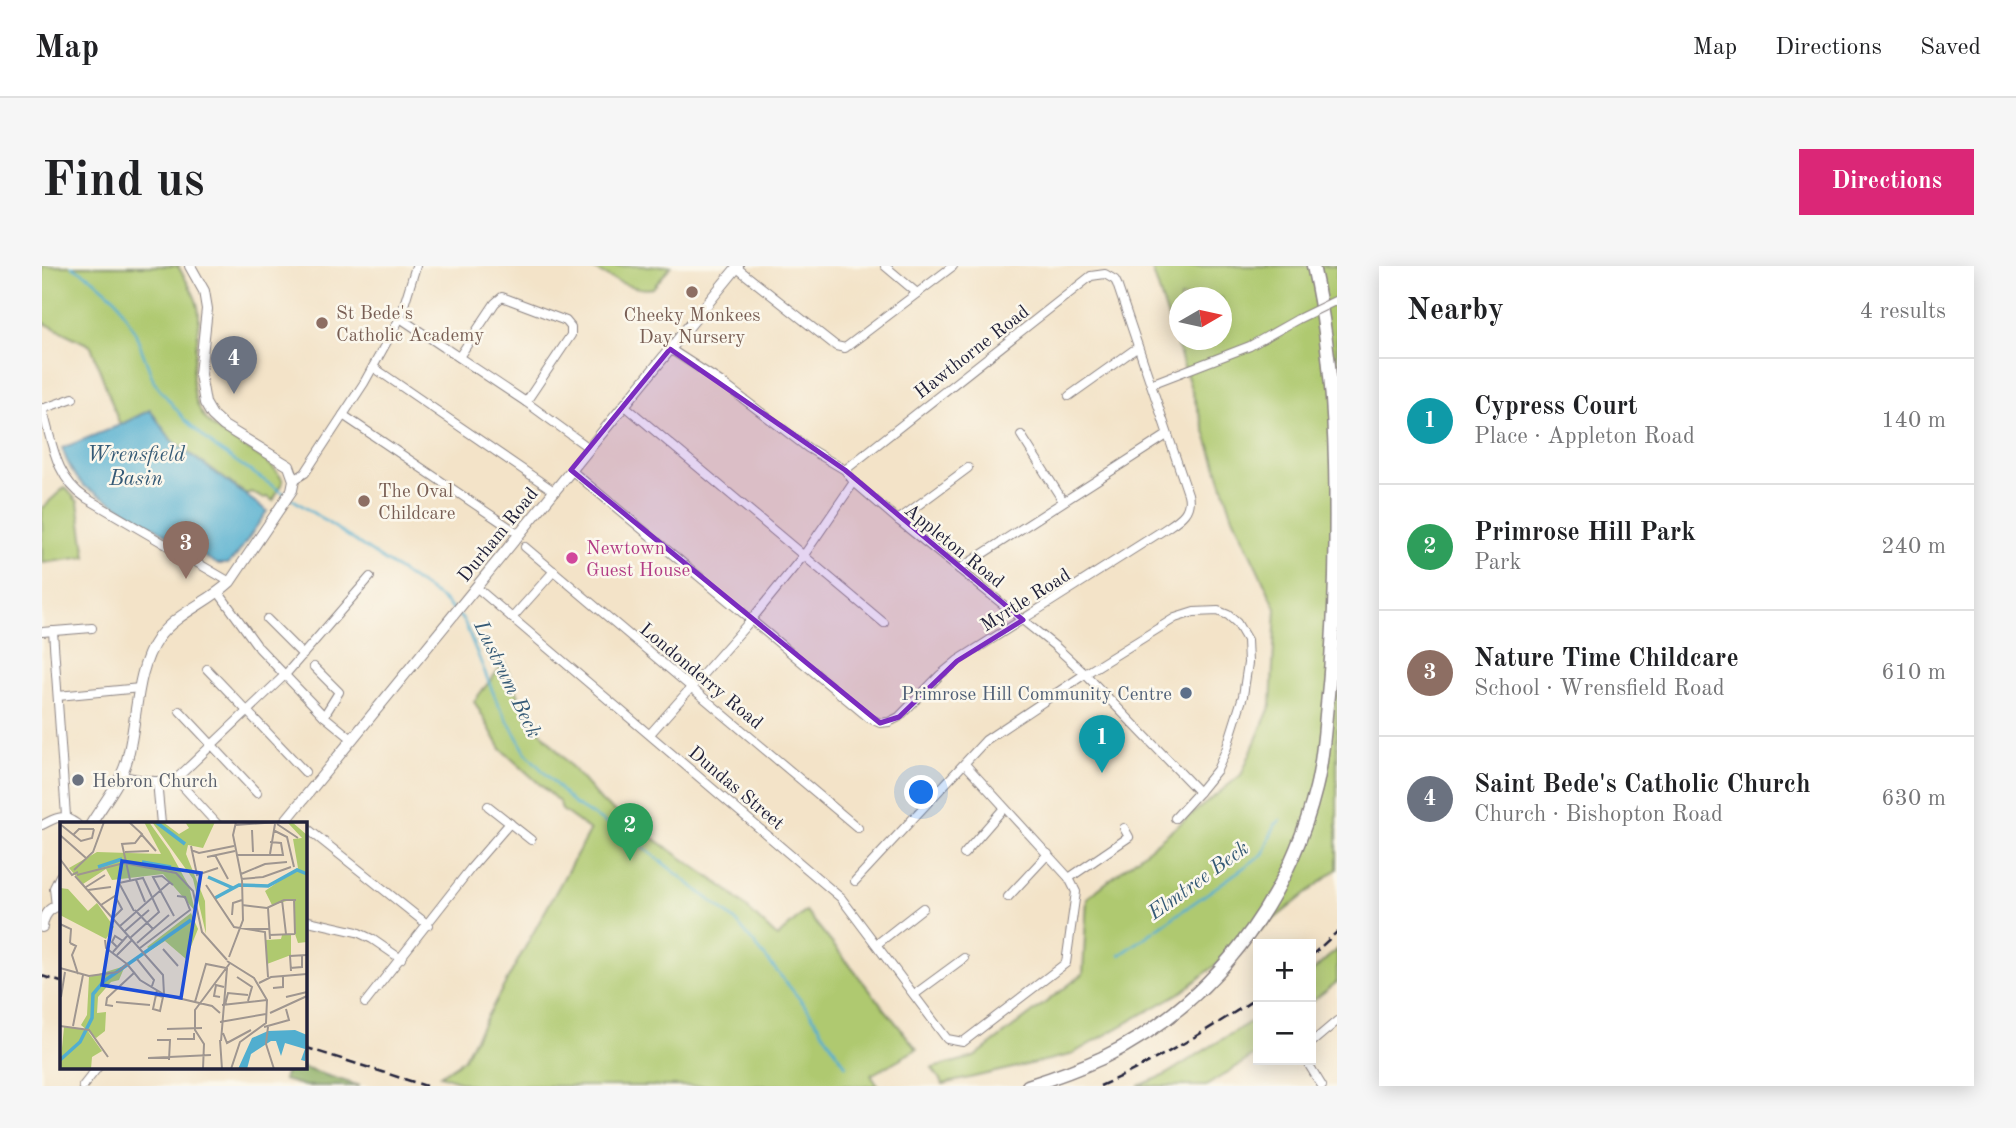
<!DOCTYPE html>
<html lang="en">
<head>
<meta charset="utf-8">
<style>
	:root { --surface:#fff; --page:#f6f6f6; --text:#202124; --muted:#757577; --line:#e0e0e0; --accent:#db2777 }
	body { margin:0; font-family:"Old Standard TT",serif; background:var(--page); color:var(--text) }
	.controls { position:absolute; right:21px; bottom:21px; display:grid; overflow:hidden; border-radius:0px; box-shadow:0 4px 18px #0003 }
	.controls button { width:63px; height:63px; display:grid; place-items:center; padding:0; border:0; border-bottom:2px solid var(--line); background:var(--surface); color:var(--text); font:35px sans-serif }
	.compass { position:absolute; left:1127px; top:21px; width:63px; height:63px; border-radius:50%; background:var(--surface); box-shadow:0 4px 18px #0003; rotate:81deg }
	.you { position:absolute; left:880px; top:527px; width:24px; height:24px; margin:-18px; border:5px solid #fff; border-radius:50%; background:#1a73e8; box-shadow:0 0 0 10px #1a73e833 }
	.badge { display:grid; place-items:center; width:46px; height:46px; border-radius:50%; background:var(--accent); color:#fff; font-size:23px; font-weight:700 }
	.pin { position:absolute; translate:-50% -58px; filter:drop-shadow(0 2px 4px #0008) }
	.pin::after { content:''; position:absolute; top:37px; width:24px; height:21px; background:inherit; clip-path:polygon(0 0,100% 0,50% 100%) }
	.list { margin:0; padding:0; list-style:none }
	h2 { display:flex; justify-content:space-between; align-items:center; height:91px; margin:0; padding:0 28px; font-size:30px }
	h2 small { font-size:23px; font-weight:400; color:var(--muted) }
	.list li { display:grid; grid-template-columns:46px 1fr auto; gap:21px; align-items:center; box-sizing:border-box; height:126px; padding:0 28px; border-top:2px solid var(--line) }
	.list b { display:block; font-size:26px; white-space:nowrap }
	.list p { margin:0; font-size:23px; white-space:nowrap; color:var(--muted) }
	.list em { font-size:23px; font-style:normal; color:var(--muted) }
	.map { position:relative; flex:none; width:1295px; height:820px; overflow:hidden; border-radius:0px }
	header { display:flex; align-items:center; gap:42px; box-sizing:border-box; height:98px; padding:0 35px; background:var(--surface); border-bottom:2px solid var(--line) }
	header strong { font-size:33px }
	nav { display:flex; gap:38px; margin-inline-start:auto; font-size:24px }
	.intro { display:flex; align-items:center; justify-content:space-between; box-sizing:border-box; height:168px; padding:0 42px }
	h1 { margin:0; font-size:49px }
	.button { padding:18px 32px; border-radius:0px; background:var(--accent); color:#fff; font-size:24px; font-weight:700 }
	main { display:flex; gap:42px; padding:0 42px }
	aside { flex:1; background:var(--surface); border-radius:0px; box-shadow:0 4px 18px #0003 }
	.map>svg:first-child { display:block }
	.green { fill:#afc96f; stroke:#687655; stroke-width:2; fill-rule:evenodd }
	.forest { fill:#8bad62; stroke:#56684e; stroke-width:2 }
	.water { fill:#51aecf; stroke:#3a6885; stroke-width:2 }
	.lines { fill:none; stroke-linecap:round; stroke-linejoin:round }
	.stream { stroke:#51aecf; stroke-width:2.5 }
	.minor-casing { stroke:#8a8282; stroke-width:10 }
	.tertiary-casing { stroke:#8a8282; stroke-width:12 }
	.primary-casing { stroke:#8a8282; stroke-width:15 }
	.minor { stroke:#fff; stroke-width:8 }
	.tertiary { stroke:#fff; stroke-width:10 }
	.primary { stroke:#fff; stroke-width:12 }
	.rail { stroke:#22223b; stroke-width:2.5; stroke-dasharray:10 5; stroke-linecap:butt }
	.minor-bridge-casing { stroke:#8a8282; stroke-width:10; stroke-linecap:butt }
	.minor-bridge { stroke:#fff; stroke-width:8 }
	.marked { fill:#7b2cbf; fill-opacity:0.2; stroke:#7b2cbf; stroke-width:5; stroke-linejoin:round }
	.education-dot { fill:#8d6e63; stroke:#fbf7ec; stroke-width:2.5 }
	.hotel-dot { fill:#d1479c; stroke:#fbf7ec; stroke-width:2.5 }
	.service-dot { fill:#5c6f8a; stroke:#fbf7ec; stroke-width:2.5 }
	.worship-dot { fill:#6b7280; stroke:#fbf7ec; stroke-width:2.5 }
	.labels { text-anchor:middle; stroke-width:5; stroke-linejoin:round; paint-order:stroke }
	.education-label { font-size:19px; fill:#785e54; stroke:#fbf7ec; text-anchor:start }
	.street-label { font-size:19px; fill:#22223b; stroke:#fbf7ec }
	.hotel-label { font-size:19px; fill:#b23c85; stroke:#fbf7ec; text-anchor:start }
	.service-label { font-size:19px; fill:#4e5e75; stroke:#fbf7ec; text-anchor:end }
	.worship-label { font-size:19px; fill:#5b616d; stroke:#fbf7ec; text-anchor:start }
	.water-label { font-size:21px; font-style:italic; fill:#355a76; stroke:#fbf7ec }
	.inset-river { fill:none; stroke:#51aecf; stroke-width:3.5 }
	.inset-road { fill:none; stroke:#9f9690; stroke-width:2 }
	.view { fill:#1d4ed8; fill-opacity:0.15; stroke:#1d4ed8; stroke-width:3.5 }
	.inset-edge { fill:none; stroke:#22223b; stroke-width:3.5 }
</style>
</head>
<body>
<header>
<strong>Map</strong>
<nav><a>Map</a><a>Directions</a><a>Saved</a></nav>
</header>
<div class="intro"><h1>Find us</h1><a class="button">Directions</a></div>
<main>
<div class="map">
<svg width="1295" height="820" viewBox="0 0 1295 820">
	<rect width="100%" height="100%" fill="#fbf7ec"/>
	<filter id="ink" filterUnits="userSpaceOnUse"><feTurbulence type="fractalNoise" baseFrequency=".0143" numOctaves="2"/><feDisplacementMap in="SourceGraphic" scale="14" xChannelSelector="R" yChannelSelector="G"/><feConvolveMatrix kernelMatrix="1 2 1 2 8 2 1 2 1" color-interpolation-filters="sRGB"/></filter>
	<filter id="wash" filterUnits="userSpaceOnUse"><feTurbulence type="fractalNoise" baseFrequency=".00686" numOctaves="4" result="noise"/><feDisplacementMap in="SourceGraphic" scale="28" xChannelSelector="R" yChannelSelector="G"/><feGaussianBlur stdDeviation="1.57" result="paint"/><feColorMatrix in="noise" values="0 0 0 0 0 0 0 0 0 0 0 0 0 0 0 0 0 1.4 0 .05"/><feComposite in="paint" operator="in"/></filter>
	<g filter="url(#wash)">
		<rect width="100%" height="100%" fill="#f3e3c8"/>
		<g class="green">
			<path d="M0 0H136C144 15 157 32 157 50 158 83 141 114 159 146 178 178 224 183 241 215L231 235 226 231 220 232 209 226 204 228 130 175 108 144 78 159 49 80 0 56Z"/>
			<path d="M547 0H629L611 22C592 26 563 10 547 0Z"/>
			<path d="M1109 0H1295V603L1141 725 1028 789 901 818 890 802 932 791 1041 708 1045 632 1199 509 1229 439 1234 342 1191 251ZM1138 32H1180V74H1138Z"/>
			<polygon points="23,221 36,236 44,291 0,297 0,242"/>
			<polygon points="462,397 487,452 560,536 687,625 735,671 764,645 875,783 829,809 836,820 431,820 398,809 421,794 548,564 520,544 518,537 514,533 459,483 432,435"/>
			<polygon points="1295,683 1295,716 1269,736 1269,707"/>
			<polygon points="1216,751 1216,777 1213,780 1216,787 1164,820 1096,820 1121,810"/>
		</g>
		<polygon class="forest" points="245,801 258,801 318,820 263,820 241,814"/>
		<path class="water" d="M108 144 130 175 225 245 195 289 186 298H175L42 220C31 209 25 197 20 182L78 159Z"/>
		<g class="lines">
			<g class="stream">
				<polyline points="30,0 50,12 74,33 93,66 112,116 143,154 174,182 400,333 411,344"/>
				<polyline points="416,349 422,355 455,436 484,487 532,538 592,574 693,654 765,742 804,800"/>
				<polyline points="1078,689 1221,588 1233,559 1239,554"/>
			</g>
		</g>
	</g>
	<g filter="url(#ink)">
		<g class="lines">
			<g class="minor-casing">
				<g id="minor">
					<polyline points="843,0 875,27"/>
					<polyline points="695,2 794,80 803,82 911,0"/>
					<polyline points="358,52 484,136 547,182"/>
					<polyline points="628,83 679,116 766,182 803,204 812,216 856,254 1014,381 1043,408 1157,526"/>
					<polyline points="417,91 453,37 460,31 524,55 529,61 529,69 484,136"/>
					<polyline points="331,101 512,225"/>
					<polyline points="1109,118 1208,80 1256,53"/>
					<polyline points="1027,130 1096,81"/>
					<polyline points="582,139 842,357"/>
					<path d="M0 142C10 175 13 212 44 232L188 316"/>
					<polyline points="0,143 31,132"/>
					<polyline points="301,149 477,268"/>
					<polyline points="979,169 1021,235"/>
					<path d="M529 204 827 452 838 457 847 456 857 451 898 409 915 395 1120 265C1134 255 1151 248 1146 228L1075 18 1073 14 1063 8 1049 10 803 204"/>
					<polyline points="252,214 263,207 322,117 358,52 374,0"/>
					<polyline points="856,254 926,202"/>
					<polyline points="483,281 816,562"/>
					<polyline points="917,303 1125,169"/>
					<polyline points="434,321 799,632 905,773 921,776 1024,697 1034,626 1027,612 923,498"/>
					<polyline points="177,327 214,378"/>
					<polyline points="470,352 512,305"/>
					<polyline points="225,353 261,389"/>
					<polyline points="11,365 24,550"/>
					<polyline points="0,366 50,362"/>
					<polyline points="217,382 282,450 310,473"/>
					<polyline points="272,401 297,426 282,450"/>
					<polyline points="165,403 263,506"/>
					<polyline points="16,430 98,422"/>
					<polyline points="138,445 215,527"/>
					<polyline points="608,468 709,354 762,289 812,216"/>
					<path d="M79 510C96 512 118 519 134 513L243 409 328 311"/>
					<polyline points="134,513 175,558"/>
					<polyline points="115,515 119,558"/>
					<polyline points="446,540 489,574"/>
					<path d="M0 559C16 551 19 547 35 558"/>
					<polyline points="262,560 386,659"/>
					<polyline points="922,588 962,542"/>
					<polyline points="1027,612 1087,571 1082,562"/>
					<polyline points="813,615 944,474 1043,408 1133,352 1152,346 1176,345 1186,349 1195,357 1205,374 1206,397 1201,430 1184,484 1175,504 1157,526 1133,552"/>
					<polyline points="966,631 1006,588"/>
					<polyline points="262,654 315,666 330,673 359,693"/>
					<polyline points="835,678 881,642"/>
					<polyline points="873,728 922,692"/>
					<polyline points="323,737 429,602 468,557"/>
					<polyline points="1269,777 1295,755"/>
					<polyline points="1264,794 1280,820"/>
					<polyline points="41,820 56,801"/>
				</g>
			</g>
			<g class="tertiary-casing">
				<g id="tertiary">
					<path d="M49 558C61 538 77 519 84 497 96 458 92 406 116 372 134 347 166 337 188 316L250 224 252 214 247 200 182 160 170 149 163 137 158 108 165 43 162 25 148 0"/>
					<polyline points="241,558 696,0"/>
					<polyline points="15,640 13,622 19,610"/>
					<path d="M0 661C1 650 7 641 19 639"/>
				</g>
			</g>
			<g class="primary-casing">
				<path id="primary" d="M986 820C1011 812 1036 803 1060 792 1169 739 1245 639 1274 522 1280 499 1282 473 1284 449 1289 403 1292 357 1293 311 1295 208 1294 101 1271 0"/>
			</g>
			<use href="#minor" class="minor"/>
			<use href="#tertiary" class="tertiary"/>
			<use href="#primary" class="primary"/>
			<g class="rail">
				<polyline points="1269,690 1295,666"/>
				<polyline points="0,710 19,716"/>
				<polyline points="262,781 384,820"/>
				<path d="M1058 820C1114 795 1165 765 1216 731"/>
			</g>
			<g class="minor-bridge-casing">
				<polyline id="minor-bridge" points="1256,53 1295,34"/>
			</g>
			<use href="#minor-bridge" class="minor-bridge"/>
		</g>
	</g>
	<path class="marked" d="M628 83 803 204 981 354 915 395 857 451 838 457 529 204Z"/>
	<g class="education-dot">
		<circle cx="650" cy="26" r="7"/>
		<circle cx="280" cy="57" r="7"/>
		<circle cx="322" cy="235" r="7"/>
	</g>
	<circle class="hotel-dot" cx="530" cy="292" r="7"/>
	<circle class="service-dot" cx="1144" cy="427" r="7"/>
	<circle class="worship-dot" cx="36" cy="514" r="7"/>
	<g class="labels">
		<g class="education-label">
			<text x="294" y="53">St Bede's<tspan x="294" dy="22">Catholic Academy</tspan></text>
			<text x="650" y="55" text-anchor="middle">Cheeky Monkees<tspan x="650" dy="22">Day Nursery</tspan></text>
			<text x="336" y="231">The Oval<tspan x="336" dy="22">Childcare</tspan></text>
		</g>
		<g class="street-label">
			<text transform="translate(929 85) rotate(-38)" y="7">Hawthorne Road</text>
			<text transform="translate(455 268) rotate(-51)" y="7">Durham Road</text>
			<text transform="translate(913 279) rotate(39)" y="7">Appleton Road</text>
			<text transform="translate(983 333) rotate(-32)" y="7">Myrtle Road</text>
			<text transform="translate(660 409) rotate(40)" y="7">Londonderry Road</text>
			<text transform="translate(695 521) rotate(40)" y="7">Dundas Street</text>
		</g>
		<g class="hotel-label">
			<text x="544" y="288">Newtown<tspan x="544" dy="22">Guest House</tspan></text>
		</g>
		<g class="service-label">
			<text x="1130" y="434">Primrose Hill Community Centre</text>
		</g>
		<g class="worship-label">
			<text x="50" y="521">Hebron Church</text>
		</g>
		<g class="water-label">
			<text x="94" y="195">Wrensfield<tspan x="94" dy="24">Basin</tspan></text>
			<text transform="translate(466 413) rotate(64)" y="7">Lustrum Beck</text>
			<text transform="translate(1156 614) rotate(-36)" y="7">Elmtree Beck</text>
		</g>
	</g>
	<g transform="translate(18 556)">
		<rect width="247" height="247" fill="#f3e3c8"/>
		<path d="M84 0H89L109 28 129 64 135 89 103 52 52 58 46 47 23 62 9 46 37 30 101 32ZM92 0H103L119 12 129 6 125 0H155L143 26 128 23 126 32 145 79 146 112 133 57ZM232 0 247 13V120L238 121 235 112 234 77 212 83 205 69 238 46 233 17 242 16 228 1ZM0 66 8 67 28 89 37 81 54 105 46 117 0 93ZM131 91 138 107 126 137 105 119 91 128 87 125ZM222 113H231V133L207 142 206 118 221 117ZM65 144 59 158 51 160 38 175 37 191 46 190 45 209 36 216 21 203 27 193 29 155ZM4 205 27 208 42 229 32 235 31 247H0Z" fill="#afc96f"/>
		<path d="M235 208 247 213 245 239 241 238 245 227 225 221 221 234 216 219H211L191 232 187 247H178L192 216 208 209Z" fill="#51aecf"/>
		<path class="inset-river" d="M96 0 125 22M82 40 111 45M38 45 62 37M148 55 173 66M155 76 179 63 208 64 237 48 247 52M0 238 20 220 32 196 33 172 44 159 131 98"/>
		<path class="inset-road" d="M69 0 82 12 75 21 62 22 70 58M0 2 21 19 32 16 34 7M217 2 238 16M175 3 218 0M192 8 193 30M213 8 227 15 234 45M0 13 26 36M13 13 19 7H34M82 13 96 29M131 24 137 53 158 46M131 28 139 31 174 24M65 30 89 29M210 32 215 2M155 33 168 57M176 33H223L221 21 210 20M147 35 175 29M0 37 12 53 18 50M14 48 33 30 44 0M181 52 205 42 227 40M17 53 64 41 116 51 133 69 142 110 167 138M15 54 103 153 104 172M181 57 203 55 231 45M76 58 85 80M113 63 102 54 93 55 114 94M146 63 174 105 205 110 208 155M26 65 45 53M28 68 51 65M234 77 235 112M222 78 226 112M41 83 55 74 62 87 53 96M182 83 207 86 224 78H236M208 86 210 117M75 88 93 107M172 93 173 81 182 78M0 102 11 107 10 121M60 104 110 60M187 107H209M65 109 89 88M209 113 235 112M70 116 99 90 83 56 59 61 74 89M45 118 46 126 67 142M10 121 16 124 12 133 18 152M77 121 109 93M57 125 52 120 55 114 63 119M80 126 130 88 125 75 117 74M103 127 118 144M53 130 68 113M57 133 72 118M169 135 183 98 182 58 173 13 176 0M77 137 94 158 92 164M167 139 194 156 207 178 206 201 180 220 171 247M0 146 29 154 58 150 67 142 80 158 105 173 152 184 160 191M230 146 242 145V133M231 149 230 134 247 133M177 155 192 165 188 179M199 161 211 155 247 152M213 166 223 165V154M96 173 103 175 100 189 93 187 97 168M1 175 5 150M160 175 154 174 156 163 164 165M226 175 247 170M56 180 90 183M135 180 146 142 166 146M162 183 207 178M165 183 168 171 188 173M53 184 46 183 47 176 75 150M210 191 247 174M160 200 206 192M0 204 29 208 48 235M13 204 23 153M204 205 229 198 226 187M208 205 206 222 214 247M107 207 142 206M163 211 167 221 191 208M117 217H134V211M97 218H110L109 238M160 218 162 247M161 219 167 146M88 236 151 233M143 247 144 222 135 208V188L170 141"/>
		<path class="view" d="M62 39 141 51 121 176 42 163Z"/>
		<rect width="247" height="247" class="inset-edge"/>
	</g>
</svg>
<div class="controls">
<button>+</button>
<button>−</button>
</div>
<svg class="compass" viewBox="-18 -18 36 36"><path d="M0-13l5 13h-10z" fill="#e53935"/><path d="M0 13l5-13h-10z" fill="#757577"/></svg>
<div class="you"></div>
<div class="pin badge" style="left:1060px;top:507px;background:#0f9aa8">1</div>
<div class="pin badge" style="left:588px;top:595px;background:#2e9e5b">2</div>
<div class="pin badge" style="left:144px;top:313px;background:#8d6e63">3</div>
<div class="pin badge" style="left:192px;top:128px;background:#6b7280">4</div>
</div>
<aside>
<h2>Nearby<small>4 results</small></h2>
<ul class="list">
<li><span class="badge" style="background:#0f9aa8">1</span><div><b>Cypress Court</b><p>Place · Appleton Road</p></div><em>140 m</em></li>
<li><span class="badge" style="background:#2e9e5b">2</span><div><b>Primrose Hill Park</b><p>Park</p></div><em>240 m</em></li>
<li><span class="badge" style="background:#8d6e63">3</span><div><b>Nature Time Childcare</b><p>School · Wrensfield Road</p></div><em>610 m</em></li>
<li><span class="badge" style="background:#6b7280">4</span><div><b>Saint Bede's Catholic Church</b><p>Church · Bishopton Road</p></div><em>630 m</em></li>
</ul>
</aside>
</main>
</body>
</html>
